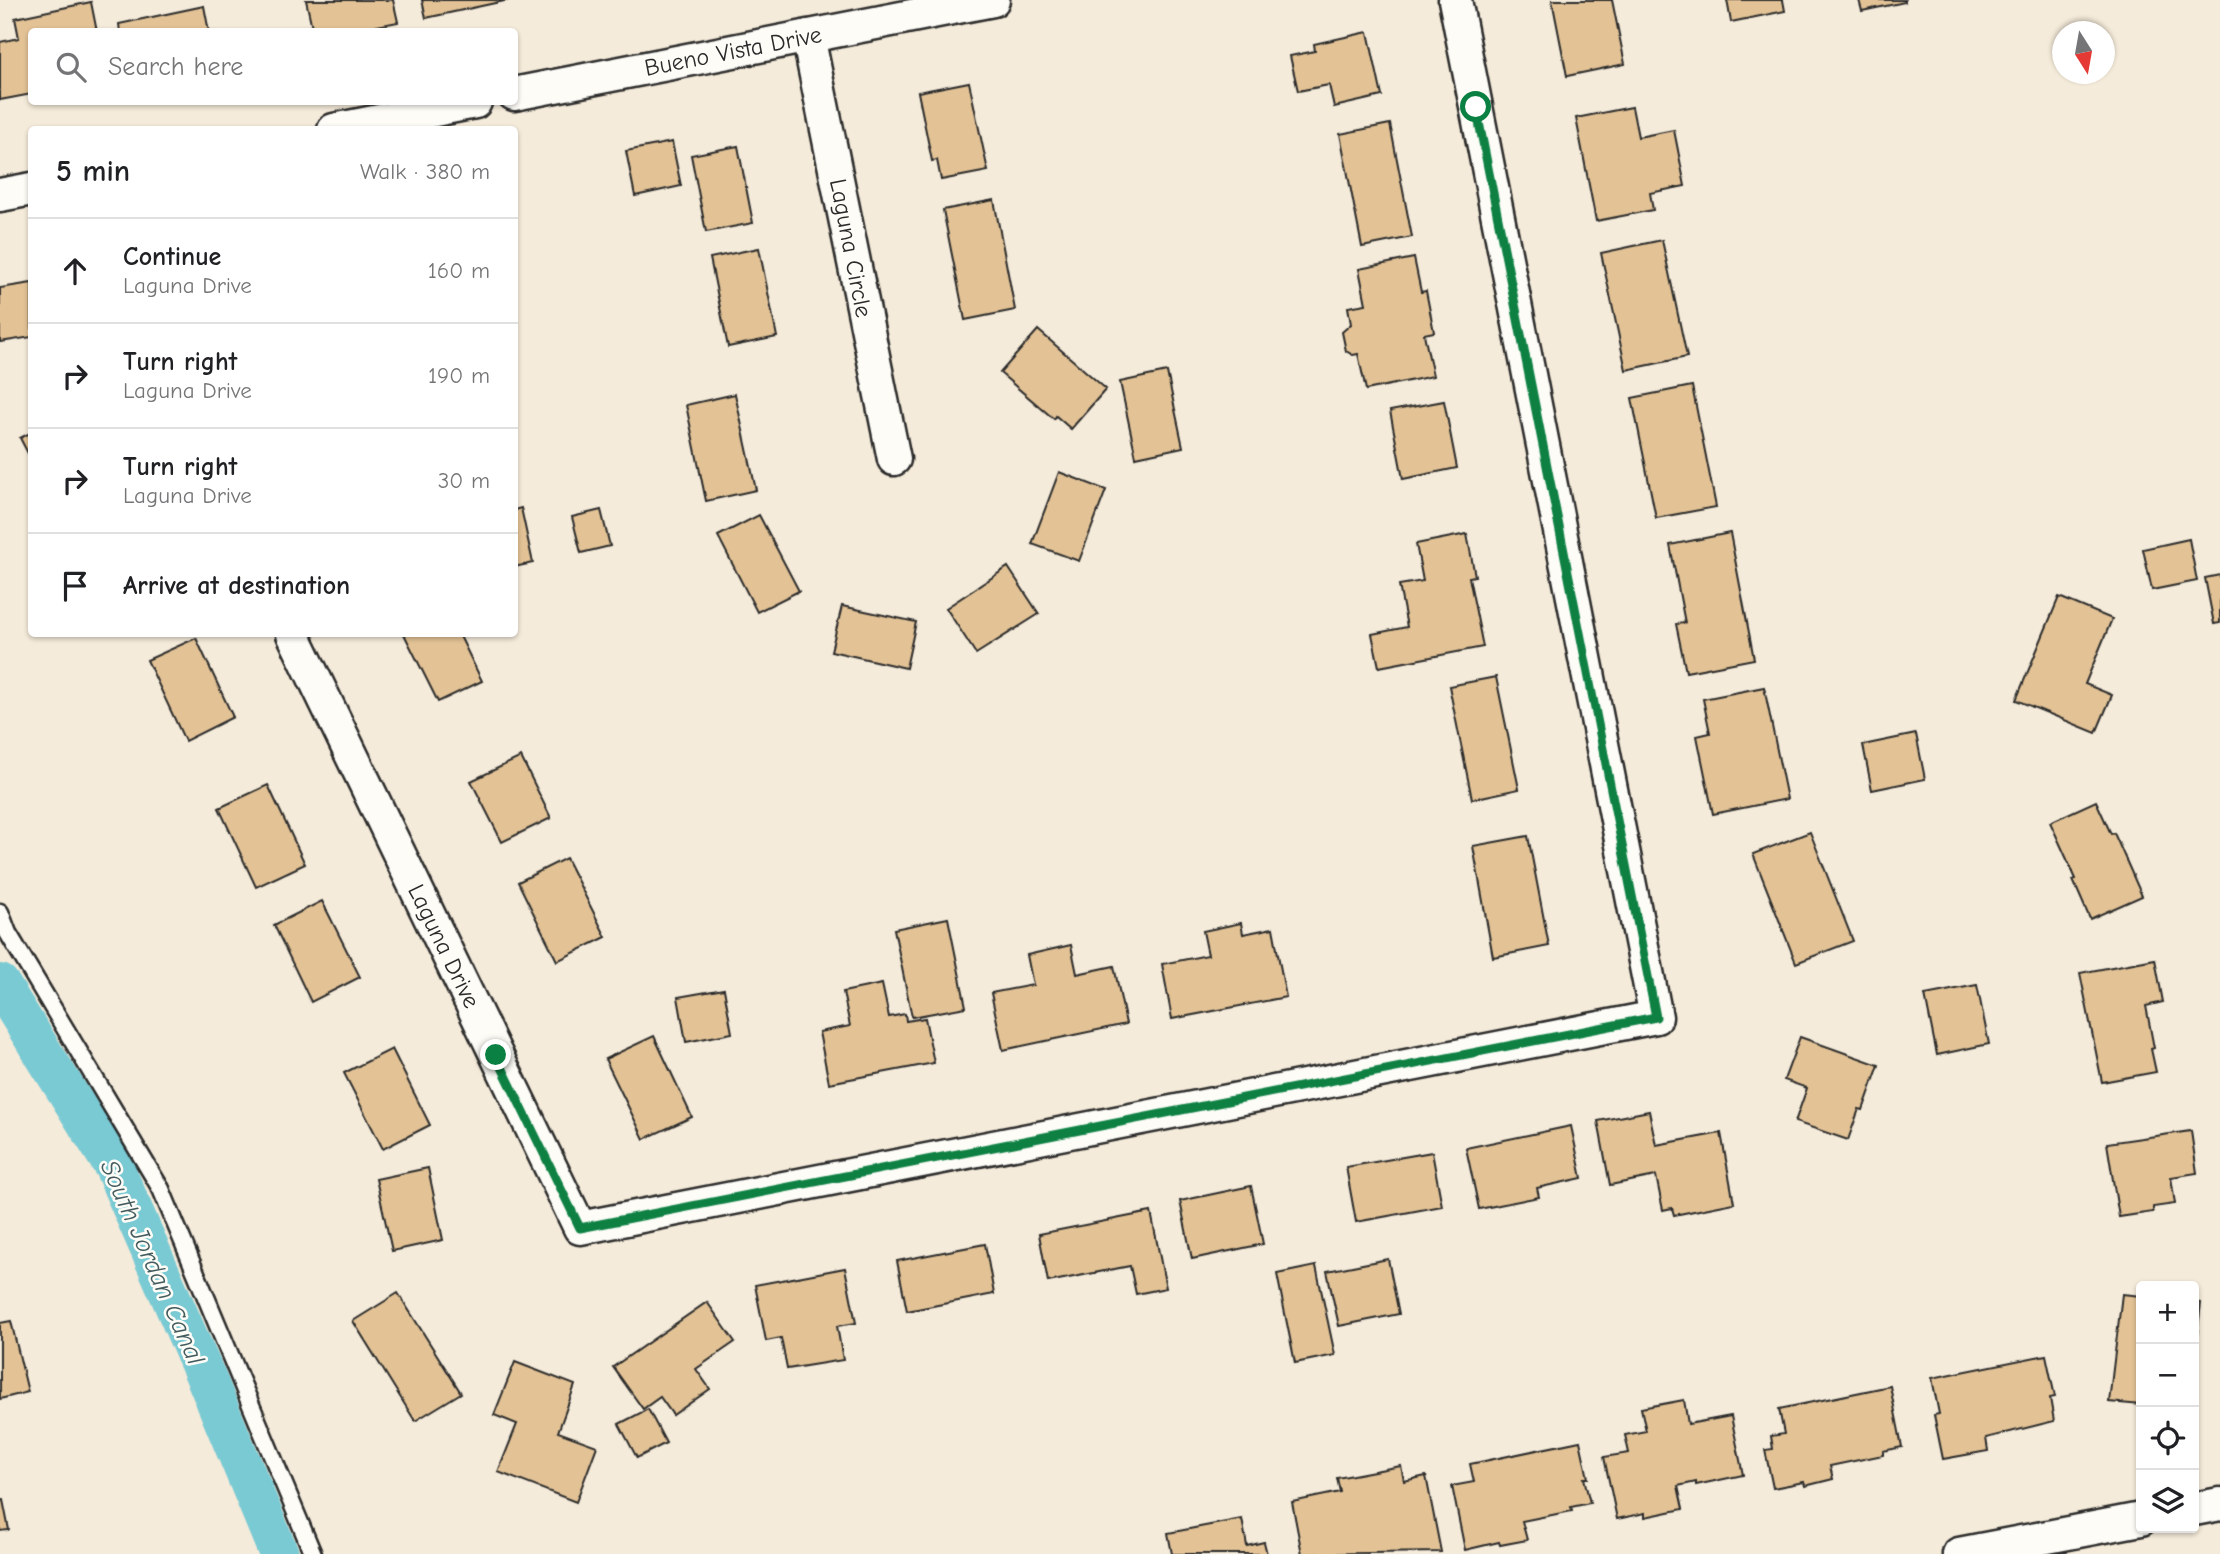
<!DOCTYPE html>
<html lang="en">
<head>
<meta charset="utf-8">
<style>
	:root { --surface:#fff; --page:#f6f6f6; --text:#202124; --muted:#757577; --line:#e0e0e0 }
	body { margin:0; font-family:"Comic Neue",sans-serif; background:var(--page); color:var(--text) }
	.controls { position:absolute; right:21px; bottom:21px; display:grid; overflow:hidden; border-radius:7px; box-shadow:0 2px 5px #0004 }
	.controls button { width:63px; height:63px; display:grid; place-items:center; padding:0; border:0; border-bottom:2px solid var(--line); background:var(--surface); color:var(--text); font:35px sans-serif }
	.compass { position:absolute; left:2052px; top:21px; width:63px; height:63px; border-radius:50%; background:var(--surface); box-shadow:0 2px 5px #0004; rotate:169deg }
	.stop { position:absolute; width:21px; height:21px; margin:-16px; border:5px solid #0b8043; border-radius:50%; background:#fff }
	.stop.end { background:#0b8043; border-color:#fff; box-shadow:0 2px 7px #0008 }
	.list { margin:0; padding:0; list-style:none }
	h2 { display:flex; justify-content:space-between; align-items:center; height:91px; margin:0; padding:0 28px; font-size:30px }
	h2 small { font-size:23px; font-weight:400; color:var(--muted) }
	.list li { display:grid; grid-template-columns:46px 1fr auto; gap:21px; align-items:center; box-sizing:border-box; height:105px; padding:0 28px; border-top:2px solid var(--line) }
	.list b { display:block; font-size:26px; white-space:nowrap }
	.list p { margin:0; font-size:23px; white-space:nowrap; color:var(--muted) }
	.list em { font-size:23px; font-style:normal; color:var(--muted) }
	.icon { flex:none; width:38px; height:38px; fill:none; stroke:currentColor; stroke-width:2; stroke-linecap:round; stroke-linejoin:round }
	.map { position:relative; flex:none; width:2220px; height:1554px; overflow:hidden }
	.search { position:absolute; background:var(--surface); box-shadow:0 2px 5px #0004; left:28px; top:28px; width:490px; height:77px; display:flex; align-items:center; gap:18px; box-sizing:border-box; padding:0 24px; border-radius:7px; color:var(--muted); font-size:26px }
	.panel { position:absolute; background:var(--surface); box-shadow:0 2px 5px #0004; left:28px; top:126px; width:490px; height:511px; border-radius:7px }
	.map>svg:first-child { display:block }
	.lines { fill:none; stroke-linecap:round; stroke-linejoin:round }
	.canal { stroke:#7acad4; stroke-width:40 }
	.building { fill:#e3c396; stroke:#2b2b2b; stroke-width:2 }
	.service-casing { stroke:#2b2b2b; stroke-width:21 }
	.minor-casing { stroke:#2b2b2b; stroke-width:37 }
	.service { stroke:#fdfcf7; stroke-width:16 }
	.minor { stroke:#fdfcf7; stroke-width:32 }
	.route { stroke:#0b8043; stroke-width:9 }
	.labels { text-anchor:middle; stroke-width:5; stroke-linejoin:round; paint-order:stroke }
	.street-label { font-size:24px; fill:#2b2b2b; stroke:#fdfcf7 }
	.water-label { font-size:26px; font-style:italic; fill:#435b5e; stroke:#fdfcf7 }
</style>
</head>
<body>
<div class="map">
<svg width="2220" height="1554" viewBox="0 0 2220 1554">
	<rect width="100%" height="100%" fill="#f5ebda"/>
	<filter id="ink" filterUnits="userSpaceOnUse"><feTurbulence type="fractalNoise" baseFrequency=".0143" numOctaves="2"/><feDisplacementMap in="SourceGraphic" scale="14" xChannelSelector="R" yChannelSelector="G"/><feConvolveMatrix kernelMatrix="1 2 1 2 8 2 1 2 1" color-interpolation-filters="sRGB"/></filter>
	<g filter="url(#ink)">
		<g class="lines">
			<polyline class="canal" points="0,984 114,1167 207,1380 279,1554"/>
		</g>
		<g class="building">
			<polygon points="306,0 393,0 398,22 346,32 313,32"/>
			<polygon points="422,0 509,0 426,18"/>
			<polygon points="1552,0 1612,0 1625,64 1567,76"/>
			<polygon points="1727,0 1783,0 1785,11 1731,22"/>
			<polygon points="1859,0 1905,0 1905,2 1862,11"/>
			<polygon points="91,2 97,32 32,32 32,94 0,100 0,42 19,38 15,18"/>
			<polygon points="204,6 209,32 120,32 119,24"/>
			<polygon points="1368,32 1382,96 1334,107 1329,85 1298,91 1290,56 1315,51 1314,44"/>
			<polygon points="969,82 988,171 941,180 937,160 932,161 918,92"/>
			<polygon points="1632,107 1638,137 1674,130 1685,186 1650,193 1653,210 1596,221 1576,118"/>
			<polygon points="1390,124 1412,237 1362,247 1340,134"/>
			<polygon points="672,142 681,186 635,196 626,151"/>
			<polygon points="738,146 753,223 706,232 691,155"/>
			<polygon points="994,200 1015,310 965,320 943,210"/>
			<polygon points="1662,240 1687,357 1626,370 1601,253"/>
			<polygon points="759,248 777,337 728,347 710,258"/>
			<polygon points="1414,258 1421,292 1426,291 1434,332 1424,334 1433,376 1366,390 1358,354 1353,355 1346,351 1342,332 1351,324 1348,307 1366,304 1359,269"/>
			<polygon points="32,283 32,337 0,342 0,288"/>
			<polygon points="1038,330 1106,389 1071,429 1056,416 1054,419 1000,373"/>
			<polygon points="1167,372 1183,447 1136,457 1120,382"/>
			<polygon points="1692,386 1716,507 1656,518 1632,398"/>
			<polygon points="735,394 756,490 706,501 686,405"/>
			<polygon points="1444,401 1457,468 1403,479 1390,411"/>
			<polygon points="32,432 32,461 20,438"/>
			<polygon points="1059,472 1106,490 1079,561 1032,544"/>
			<polygon points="521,508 533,563 514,567 514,510"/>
			<polygon points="601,510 610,546 581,553 572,517"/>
			<polygon points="759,515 799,591 757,612 718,536"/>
			<polygon points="1730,533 1754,659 1686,672 1676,624 1685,623 1670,545"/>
			<polygon points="1467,534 1475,576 1469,577 1483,647 1379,667 1372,634 1407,627 1399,585 1423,581 1416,544"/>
			<polygon points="2189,539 2197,581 2152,590 2143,549"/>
			<polygon points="1008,567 1039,614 976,654 946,608"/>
			<polygon points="2220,575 2220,623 2214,624 2205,578"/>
			<polygon points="2059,597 2112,619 2085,684 2112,695 2096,733 2016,700"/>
			<polygon points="842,606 916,622 906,668 831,651"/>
			<polygon points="404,634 459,634 482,681 438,702"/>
			<polygon points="196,638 233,717 185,741 147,660"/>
			<polygon points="1496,677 1519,789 1472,799 1449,686"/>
			<polygon points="1764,687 1787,799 1713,814 1697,736 1710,733 1703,699"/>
			<polygon points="1916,734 1925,779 1872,790 1863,745"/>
			<polygon points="521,757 551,818 502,842 471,781"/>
			<polygon points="268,785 305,864 256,887 219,808"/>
			<polygon points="2096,801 2111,834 2114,833 2142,896 2090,919 2073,880 2076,879 2050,822"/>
			<polygon points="1810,832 1853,941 1796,963 1753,854"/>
			<polygon points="1528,836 1549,946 1493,957 1473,846"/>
			<polygon points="566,858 606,937 557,961 518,882"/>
			<polygon points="322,901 360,977 311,1002 274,925"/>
			<polygon points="948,918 966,1007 912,1017 894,929"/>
			<polygon points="1241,923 1243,934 1273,928 1286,997 1172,1019 1162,964 1208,955 1203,931"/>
			<polygon points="1071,945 1077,974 1114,966 1126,1024 1003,1050 991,993 1033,985 1027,955"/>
			<polygon points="2155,959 2163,1002 2146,1006 2154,1048 2151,1049 2156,1072 2102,1082 2080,973"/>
			<polygon points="882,984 889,1017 905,1014 906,1021 925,1018 934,1063 829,1083 819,1032 850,1026 843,992"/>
			<polygon points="1977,985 1989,1044 1937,1055 1925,995"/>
			<polygon points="724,989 732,1033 686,1042 678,997"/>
			<polygon points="654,1036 692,1117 644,1139 605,1059"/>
			<polygon points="1800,1037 1879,1065 1863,1110 1859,1109 1848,1140 1795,1122 1807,1088 1784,1080"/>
			<polygon points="392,1049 430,1125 383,1149 344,1073"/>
			<polygon points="1649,1111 1656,1145 1721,1133 1734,1203 1674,1215 1672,1208 1663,1210 1656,1176 1610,1185 1598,1121"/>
			<polygon points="1571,1126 1582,1178 1537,1188 1539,1197 1479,1209 1466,1148"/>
			<polygon points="2191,1131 2197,1173 2171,1177 2175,1204 2153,1207 2153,1212 2119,1217 2107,1143"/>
			<polygon points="1432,1152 1442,1206 1356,1222 1346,1167"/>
			<polygon points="428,1168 443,1240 392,1251 376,1179"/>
			<polygon points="1251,1186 1263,1244 1192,1259 1180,1201"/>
			<polygon points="1151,1212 1166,1288 1136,1294 1130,1266 1048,1282 1039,1234"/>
			<polygon points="985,1244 994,1294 907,1311 897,1261"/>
			<polygon points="1388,1259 1399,1314 1339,1326 1327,1271"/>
			<polygon points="1316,1266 1335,1355 1295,1363 1277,1274"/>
			<polygon points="845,1268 856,1323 837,1326 843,1360 787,1369 781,1338 766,1341 755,1285"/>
			<polygon points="398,1293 461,1393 415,1421 353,1321"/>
			<polygon points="2122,1294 2141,1296 2141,1405 2109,1402"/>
			<polygon points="707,1302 735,1342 696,1369 710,1389 673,1415 660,1397 643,1409 613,1367"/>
			<polygon points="2194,1302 2201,1303 2196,1345 2194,1345"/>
			<polygon points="11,1321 28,1392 0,1399 0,1323"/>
			<polygon points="2046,1355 2055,1397 2050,1398 2054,1421 1986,1438 1988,1451 1943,1459 1934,1415 1939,1414 1932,1378"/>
			<polygon points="515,1362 575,1385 558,1432 597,1446 576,1502 498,1472 517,1424 494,1415"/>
			<polygon points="1890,1386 1902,1447 1883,1451 1883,1455 1830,1466 1833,1479 1805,1486 1804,1482 1773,1488 1765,1450 1773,1449 1771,1436 1784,1434 1779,1409"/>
			<polygon points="1684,1400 1688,1424 1731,1416 1743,1475 1696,1485 1696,1482 1678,1486 1683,1509 1645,1517 1645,1513 1617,1519 1604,1457 1629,1453 1625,1435 1646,1431 1641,1408"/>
			<polygon points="648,1409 666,1443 637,1458 619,1424"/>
			<polygon points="1580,1441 1588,1478 1584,1478 1590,1503 1571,1507 1572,1511 1522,1521 1527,1540 1500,1545 1499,1542 1465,1550 1452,1486 1474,1482 1470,1464"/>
			<polygon points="1401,1466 1404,1481 1426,1476 1441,1552 1302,1554 1292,1502 1340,1492 1337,1478"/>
			<polygon points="3,1500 9,1530 0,1531 0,1501"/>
			<polygon points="1242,1519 1247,1546 1264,1542 1267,1554 1172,1554 1168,1533"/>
		</g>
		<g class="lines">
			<g class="service-casing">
				<polyline id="service" points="0,912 8,933 161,1189 313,1554"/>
			</g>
			<g class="minor-casing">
				<g id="minor">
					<polyline points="808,36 894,459"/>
					<polyline points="514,94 993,0"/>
					<polyline points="334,130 475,102"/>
					<polyline points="0,195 32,189"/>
					<polyline points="293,634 580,1228 1656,1017 1455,0"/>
					<polyline points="2194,1509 2220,1504"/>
					<polyline points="1959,1554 2141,1519"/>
				</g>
			</g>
			<use href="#service" class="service"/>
			<use href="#minor" class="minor"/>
		</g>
	</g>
	<g class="lines" filter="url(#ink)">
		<polyline class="route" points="496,1055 580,1228 1656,1017 1476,107"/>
	</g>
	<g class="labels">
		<g class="street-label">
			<text transform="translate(733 51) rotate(-11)" y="8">Bueno Vista Drive</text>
			<text transform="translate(851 248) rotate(79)" y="8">Laguna Circle</text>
			<text transform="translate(444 946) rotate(64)" y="8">Laguna Drive</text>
		</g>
		<g class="water-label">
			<text transform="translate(153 1262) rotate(66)" y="9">South Jordan Canal</text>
		</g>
	</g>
</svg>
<div class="controls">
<button>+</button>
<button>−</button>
<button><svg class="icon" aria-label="locate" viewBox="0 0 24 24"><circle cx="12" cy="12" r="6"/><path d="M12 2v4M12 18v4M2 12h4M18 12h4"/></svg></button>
<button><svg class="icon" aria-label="layers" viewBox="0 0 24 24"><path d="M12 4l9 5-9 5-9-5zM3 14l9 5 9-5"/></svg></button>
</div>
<svg class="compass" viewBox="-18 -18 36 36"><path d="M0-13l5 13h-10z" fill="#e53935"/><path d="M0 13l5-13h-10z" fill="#757577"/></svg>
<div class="stop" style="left:1476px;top:107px"></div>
<div class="stop end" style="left:496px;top:1055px"></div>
<div class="search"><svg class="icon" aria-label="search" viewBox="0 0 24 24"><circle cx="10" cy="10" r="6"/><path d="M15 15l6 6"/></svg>Search here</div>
<section class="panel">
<h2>5 min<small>Walk · 380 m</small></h2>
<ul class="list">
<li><svg class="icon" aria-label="ahead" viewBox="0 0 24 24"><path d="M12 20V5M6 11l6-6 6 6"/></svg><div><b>Continue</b><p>Laguna Drive</p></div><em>160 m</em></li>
<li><svg class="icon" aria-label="right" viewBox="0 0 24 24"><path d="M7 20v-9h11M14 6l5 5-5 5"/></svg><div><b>Turn right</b><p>Laguna Drive</p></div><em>190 m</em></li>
<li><svg class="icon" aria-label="right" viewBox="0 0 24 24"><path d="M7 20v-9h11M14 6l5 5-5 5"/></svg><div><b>Turn right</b><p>Laguna Drive</p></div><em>30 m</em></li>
<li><svg class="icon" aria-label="arrive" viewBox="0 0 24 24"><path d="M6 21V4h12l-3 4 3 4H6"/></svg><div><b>Arrive at destination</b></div></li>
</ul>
</section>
</div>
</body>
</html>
